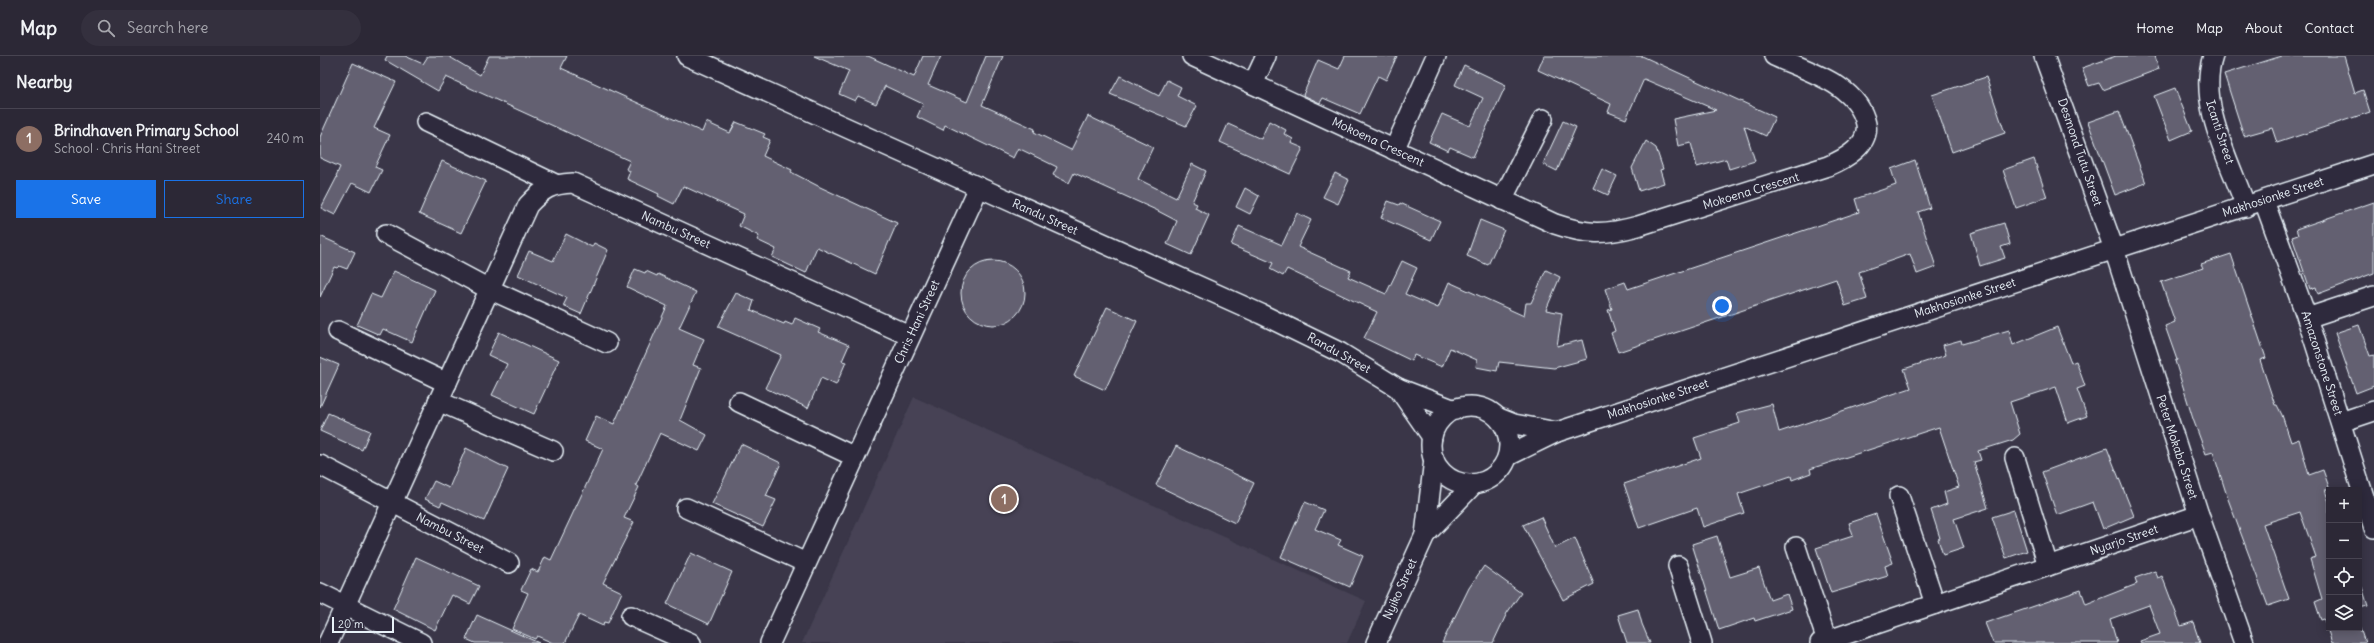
<!DOCTYPE html>
<html lang="en">
<head>
<meta charset="utf-8">
<style>
	:root { --surface:#2c2836; --page:#34303e; --text:#f1f3f6; --muted:#a6a6ad; --line:#484451; --accent:#1a73e8 }
	body { margin:0; font-family:Delius,sans-serif; background:var(--page); color:var(--text) }
	.controls { position:absolute; right:12px; bottom:12px; display:grid; overflow:hidden; border-radius:0px; box-shadow:0 2px 10px #0003 }
	.controls button { width:36px; height:36px; display:grid; place-items:center; padding:0; border:0; border-bottom:1px solid var(--line); background:var(--surface); color:var(--text); font:20px sans-serif }
	.scale { position:absolute; left:12px; bottom:10px; width:62px; box-sizing:border-box; padding-left:4px; border:2px solid #e8f1f8; border-top:0; font-size:11px; line-height:14px; white-space:nowrap; color:#e8f1f8; -webkit-text-stroke:3px #2f2a3d; paint-order:stroke }
	.you { position:absolute; left:1402px; top:250px; width:14px; height:14px; margin:-10px; border:3px solid #fff; border-radius:50%; background:#1a73e8; box-shadow:0 0 0 6px #1a73e833 }
	.badge { display:grid; place-items:center; width:26px; height:26px; border-radius:50%; background:var(--accent); color:#fff; font-size:13px; font-weight:700 }
	.pin { position:absolute; translate:-50% -50%; border:2px solid #fff; box-shadow:0 1px 4px #0006 }
	.list { margin:0; padding:0; list-style:none }
	h2 { display:flex; justify-content:space-between; align-items:center; height:52px; margin:0; padding:0 16px; font-size:17px }
	h2 small { font-size:13px; font-weight:400; color:var(--muted) }
	.list li { display:grid; grid-template-columns:26px 1fr auto; gap:12px; align-items:center; box-sizing:border-box; height:60px; padding:0 16px; border-top:1px solid var(--line) }
	.list b { display:block; font-size:15px; white-space:nowrap }
	.list p { margin:0; font-size:13px; white-space:nowrap; color:var(--muted) }
	.list em { font-size:13px; font-style:normal; color:var(--muted) }
	.actions { display:flex; gap:8px; padding:12px 16px }
	.actions a { flex:1; padding:9px 0; border:1px solid var(--accent); border-radius:0px; text-align:center; font-size:14px; color:var(--accent) }
	.actions .main { background:var(--accent); color:#fff }
	.icon { flex:none; width:22px; height:22px; fill:none; stroke:currentColor; stroke-width:2; stroke-linecap:round; stroke-linejoin:round }
	.map { position:relative; flex:none; width:2054px; height:587px; overflow:hidden }
	header { display:flex; align-items:center; gap:24px; box-sizing:border-box; height:56px; padding:0 20px; background:var(--surface); border-bottom:1px solid var(--line) }
	header strong { font-size:19px }
	nav { display:flex; gap:22px; margin-inline-start:auto; font-size:14px }
	.search { width:280px; height:36px; background:var(--page); display:flex; align-items:center; gap:10px; box-sizing:border-box; padding:0 14px; border-radius:22px; color:var(--muted); font-size:15px }
	main { display:flex }
	aside { flex:1; background:var(--surface) }
	.map>svg:first-child { display:block }
	.built { fill:#464354 }
	.building { fill:#636171; stroke:#e8f1f8 }
	.lines { fill:none; stroke-linecap:round; stroke-linejoin:round }
	.minor-casing { stroke:#e8f1f8; stroke-width:22 }
	.minor { stroke:#2f2a3d; stroke-width:19 }
	.labels { text-anchor:middle; stroke-width:3; stroke-linejoin:round; paint-order:stroke }
	.street-label { font-size:12px; fill:#e8f1f8; stroke:#2f2a3d }
</style>
</head>
<body>
<header>
<strong>Map</strong>
<div class="search"><svg class="icon" aria-label="search" viewBox="0 0 24 24"><circle cx="10" cy="10" r="6"/><path d="M15 15l6 6"/></svg>Search here</div>
<nav><a>Home</a><a>Map</a><a>About</a><a>Contact</a></nav>
</header>
<main>
<aside>
<h2>Nearby<small></small></h2>
<ul class="list">
<li><span class="badge" style="background:#8d6e63">1</span><div><b>Brindhaven Primary School</b><p>School · Chris Hani Street</p></div><em>240 m</em></li>
</ul>
<div class="actions"><a class="main">Save</a><a>Share</a></div>
</aside>
<div class="map">
<svg width="2054" height="587" viewBox="0 0 2054 587">
	<rect width="100%" height="100%" fill="#3a3648"/>
	<filter id="ink" filterUnits="userSpaceOnUse"><feTurbulence type="fractalNoise" baseFrequency=".025" numOctaves="2"/><feDisplacementMap in="SourceGraphic" scale="8" xChannelSelector="R" yChannelSelector="G"/><feConvolveMatrix kernelMatrix="1 2 1 2 8 2 1 2 1" color-interpolation-filters="sRGB"/></filter>
	<g filter="url(#ink)">
		<polygon class="built" points="594,341 1046,545 1027,587 482,587"/>
		<g class="building">
			<polygon points="67,0 85,0 103,8 108,0 128,0 160,19 169,0 247,0 241,12 382,76 386,66 410,77 416,66 445,78 443,81 450,84 443,100 472,114 471,116 500,131 577,167 555,218 497,191 486,217 452,201 456,193 437,184 439,180 419,170 424,158 363,130 354,148 338,140 339,138 307,123 310,115 306,113 310,105 126,21 118,35 65,4"/>
			<polygon points="494,0 548,0 594,21 603,0 621,0 608,29 647,46 666,0 683,0 662,49 715,73 714,76 751,94 768,60 833,91 818,123 856,142 872,108 886,115 872,146 877,148 875,152 889,159 871,199 847,188 857,165 836,154 754,117 749,127 733,119 737,111 698,92 693,102 625,69 623,74 597,61 603,48 565,30 556,48 538,40 535,45 519,38 529,15"/>
			<polygon points="1025,0 1077,0 1066,24 1058,20 1040,58 1003,42 1000,47 983,39 998,4 1019,13"/>
			<polygon points="1224,0 1322,0 1455,61 1446,80 1424,70 1435,105 1409,113 1406,103 1377,111 1371,87 1358,90 1353,63 1396,54 1324,23 1306,63 1288,56 1291,48 1218,14"/>
			<polygon points="1796,0 1835,0 1839,13 1783,34 1779,27 1769,30 1762,12"/>
			<polygon points="1962,0 2024,0 2035,37 2043,34 2050,56 1957,87 1952,72 1924,80 1904,18"/>
			<polygon points="33,7 76,26 54,72 70,79 55,111 62,114 51,136 32,127 15,159 1,152 17,121 16,120 20,111 0,102 0,81"/>
			<polygon points="1144,9 1186,29 1153,101 1130,91 1128,95 1109,86 1122,58 1150,70 1163,42 1135,29"/>
			<polygon points="800,20 839,40 847,24 861,31 857,40 877,50 866,70 790,38"/>
			<polygon points="1666,21 1685,77 1632,96 1612,39"/>
			<polygon points="1855,32 1872,75 1851,84 1834,40"/>
			<polygon points="1799,55 1826,127 1795,139 1768,66"/>
			<polygon points="949,65 966,74 964,78 973,83 971,87 983,92 970,118 900,86 908,68 941,83"/>
			<polygon points="1243,65 1256,71 1237,115 1223,108"/>
			<polygon points="1326,85 1336,92 1343,113 1340,114 1344,127 1319,135 1312,112"/>
			<polygon points="1714,103 1727,141 1696,152 1683,114"/>
			<polygon points="1595,104 1610,152 1598,156 1616,211 1597,218 1590,198 1539,216 1547,243 1525,250 1516,223 1298,296 1291,277 1295,275 1288,254 1292,253 1285,233 1305,226 1308,233 1539,156 1535,143 1576,129 1571,113"/>
			<polygon points="122,105 166,125 141,177 99,158"/>
			<polygon points="1282,113 1297,120 1288,139 1273,132"/>
			<polygon points="1015,117 1029,124 1018,148 1003,141"/>
			<polygon points="925,132 939,140 930,158 916,151"/>
			<polygon points="1068,145 1079,149 1080,147 1120,165 1111,184 1061,162"/>
			<polygon points="2054,146 2054,217 1998,238 1996,231 1990,233 1972,181 1978,179 1976,173"/>
			<polygon points="977,157 991,164 978,191 1031,215 1028,221 1066,238 1082,205 1097,212 1085,238 1118,252 1129,226 1204,260 1206,247 1211,247 1226,214 1240,221 1226,254 1242,257 1237,290 1262,284 1267,303 1234,312 1179,306 1177,315 1156,311 1157,304 1130,292 1122,311 1094,299 1092,305 1044,282 1057,256 967,213 963,220 950,213 953,207 911,189 919,170 962,189"/>
			<polygon points="1160,164 1184,174 1168,209 1147,200"/>
			<polygon points="1684,167 1690,188 1681,191 1685,202 1660,210 1651,177"/>
			<polygon points="246,178 272,191 274,187 288,194 261,258 243,250 247,242 198,219 209,195 233,205"/>
			<polygon points="0,180 35,196 27,213 19,210 17,212 14,211 0,241"/>
			<polygon points="1911,198 1946,302 1940,304 1955,349 1957,349 1962,359 1971,386 1979,383 1989,419 2003,414 2010,434 2005,434 2009,446 2009,572 2039,572 2039,569 2045,587 2012,587 2004,563 2001,564 1995,546 2002,543 1990,503 1996,501 1980,456 1943,468 1969,543 1948,550 1908,443 1893,396 1886,398 1873,363 1855,305 1857,304 1845,270 1855,266 1841,226 1883,212 1881,208"/>
			<circle cx="673" cy="237" r="32"/>
			<polygon points="315,213 325,217 326,215 337,220 338,218 376,236 359,272 384,283 373,309 381,312 360,364 387,379 379,395 340,377 316,429 319,431 304,462 314,466 283,527 302,536 288,567 284,566 283,570 259,559 245,587 233,587 217,580 215,583 192,573 208,537 201,534 211,513 218,516 225,501 231,504 283,393 265,385 276,360 294,368 347,250 307,231"/>
			<polygon points="74,215 115,234 92,286 63,273 60,279 37,269 51,238 61,242"/>
			<polygon points="416,237 434,245 431,254 464,268 465,266 472,269 475,262 500,273 498,276 529,289 522,305 526,306 516,329 501,322 488,352 445,332 461,299 398,271"/>
			<polygon points="787,251 817,265 785,334 754,320"/>
			<polygon points="2039,269 2050,300 2054,299 2054,330 2036,337 2015,277"/>
			<polygon points="1737,271 1751,307 1756,305 1765,330 1757,333 1767,360 1748,367 1736,331 1690,346 1700,378 1693,384 1658,395 1661,404 1654,406 1668,452 1634,463 1644,492 1623,499 1618,483 1620,482 1611,454 1627,448 1624,436 1639,431 1619,371 1490,413 1491,417 1472,424 1471,420 1418,438 1424,457 1383,471 1377,452 1319,472 1304,428 1381,402 1374,382 1420,367 1417,357 1452,348 1459,376 1591,332 1584,313 1626,299 1623,289 1641,284 1642,288 1689,274 1693,289"/>
			<polygon points="179,276 239,304 214,358 172,339 187,308 168,299"/>
			<polygon points="0,301 19,309 0,351"/>
			<polygon points="8,357 50,375 42,394 0,375"/>
			<polygon points="421,388 461,407 446,440 456,444 443,471 392,448"/>
			<polygon points="856,390 934,427 915,467 836,429"/>
			<polygon points="146,392 188,413 164,465 122,446 120,450 105,443 114,425 129,432"/>
			<polygon points="1787,392 1814,460 1783,473 1773,446 1737,459 1722,416"/>
			<polygon points="985,446 1004,454 995,473 1021,484 1018,489 1043,500 1030,531 961,501"/>
			<polygon points="1694,454 1707,495 1686,502 1672,461"/>
			<polygon points="1556,458 1573,507 1565,510 1568,520 1511,537 1496,492 1533,480 1529,467"/>
			<polygon points="1221,461 1235,492 1255,482 1274,528 1243,544 1203,469"/>
			<polygon points="1397,480 1410,521 1439,512 1450,544 1467,538 1472,553 1435,565 1434,562 1399,574 1372,488"/>
			<polygon points="371,497 412,516 389,568 347,548"/>
			<polygon points="96,501 159,530 150,548 132,539 115,574 73,553"/>
			<polygon points="1164,510 1201,537 1187,557 1173,587 1122,587 1149,532"/>
			<polygon points="1835,515 1838,522 1842,520 1861,570 1873,566 1880,587 1821,587 1820,585 1840,578 1829,549 1790,563 1797,587 1673,587 1665,567 1761,534 1766,548 1817,528 1815,522"/>
			<polygon points="2042,531 2048,550 2039,552 2039,532"/>
			<polygon points="1318,553 1322,568 1330,587 1307,587 1298,559"/>
			<polygon points="157,559 219,587 155,587 146,583"/>
		</g>
		<g class="lines">
			<g class="minor-casing">
				<g id="minor">
					<polyline points="367,0 941,258 1021,297 1078,332 1135,354"/>
					<path d="M872 0 1235 168C1267 179 1285 179 1318 170L1508 110C1525 103 1550 89 1546 68 1538 28 1486 15 1454 0"/>
					<polyline points="1724,0 1794,193 1879,459 1924,587"/>
					<path d="M1893 0C1877 47 1910 106 1926 151"/>
					<polyline points="933,28 946,0"/>
					<polyline points="106,66 235,128"/>
					<polyline points="1074,94 1116,0"/>
					<polyline points="1182,144 1223,63"/>
					<polyline points="1944,145 1987,262 2054,472"/>
					<polyline points="66,178 169,233 287,287"/>
					<polyline points="1987,262 2054,240"/>
					<polyline points="18,275 127,327"/>
					<polyline points="1078,332 1112,381"/>
					<polyline points="118,345 233,395"/>
					<polyline points="419,346 535,401"/>
					<circle cx="1150" cy="389" r="39"/>
					<polyline points="1179,362 1194,368 1237,376"/>
					<polyline points="2021,366 2054,355"/>
					<polyline points="1188,400 1237,376 2054,108"/>
					<polyline points="1695,402 1728,510"/>
					<polyline points="0,409 189,507"/>
					<polyline points="1579,440 1615,548"/>
					<polyline points="366,452 486,507"/>
					<polyline points="1105,479 1154,428"/>
					<polyline points="1476,491 1507,585"/>
					<polyline points="1358,510 1382,587"/>
					<polyline points="0,537 101,587"/>
					<polyline points="311,560 371,587"/>
					<path d="M8 587 208 149C223 133 230 128 253 127L590 280"/>
					<polyline points="450,587 659,131"/>
					<polyline points="1056,587 1105,479 1114,403"/>
					<polyline points="1500,587 1879,459"/>
				</g>
			</g>
			<use href="#minor" class="minor"/>
		</g>
	</g>
	<g class="labels">
		<g class="street-label">
			<text transform="translate(1900 76) rotate(72)" y="4">Icanti Street</text>
			<text transform="translate(1058 86) rotate(25)" y="4">Mokoena Crescent</text>
			<text transform="translate(1760 96) rotate(71)" y="4">Desmond Tutu Street</text>
			<text transform="translate(1431 135) rotate(-17)" y="4">Mokoena Crescent</text>
			<text transform="translate(1953 141) rotate(-18)" y="4">Makhosionke Street</text>
			<text transform="translate(725 161) rotate(24)" y="4">Randu Street</text>
			<text transform="translate(356 174) rotate(24)" y="4">Nambu Street</text>
			<text transform="translate(1645 242) rotate(-18)" y="4">Makhosionke Street</text>
			<text transform="translate(597 266) rotate(-65)" y="4">Chris Hani Street</text>
			<text transform="translate(1019 297) rotate(29)" y="4">Randu Street</text>
			<text transform="translate(2002 307) rotate(72)" y="4">Amazonstone Street</text>
			<text transform="translate(1338 343) rotate(-18)" y="4">Makhosionke Street</text>
			<text transform="translate(1857 391) rotate(72)" y="4">Peter Mokaba Street</text>
			<text transform="translate(130 477) rotate(27)" y="4">Nambu Street</text>
			<text transform="translate(1804 484) rotate(-19)" y="4">Nyarjo Street</text>
			<text transform="translate(1080 533) rotate(-66)" y="4">Nyiko Street</text>
		</g>
	</g>
</svg>
<div class="controls">
<button>+</button>
<button>−</button>
<button><svg class="icon" aria-label="locate" viewBox="0 0 24 24"><circle cx="12" cy="12" r="6"/><path d="M12 2v4M12 18v4M2 12h4M18 12h4"/></svg></button>
<button><svg class="icon" aria-label="layers" viewBox="0 0 24 24"><path d="M12 4l9 5-9 5-9-5zM3 14l9 5 9-5"/></svg></button>
</div>
<div class="scale">20 m</div>
<div class="you"></div>
<div class="pin badge" style="left:684px;top:443px;background:#8d6e63">1</div>
</div>
</main>
</body>
</html>
